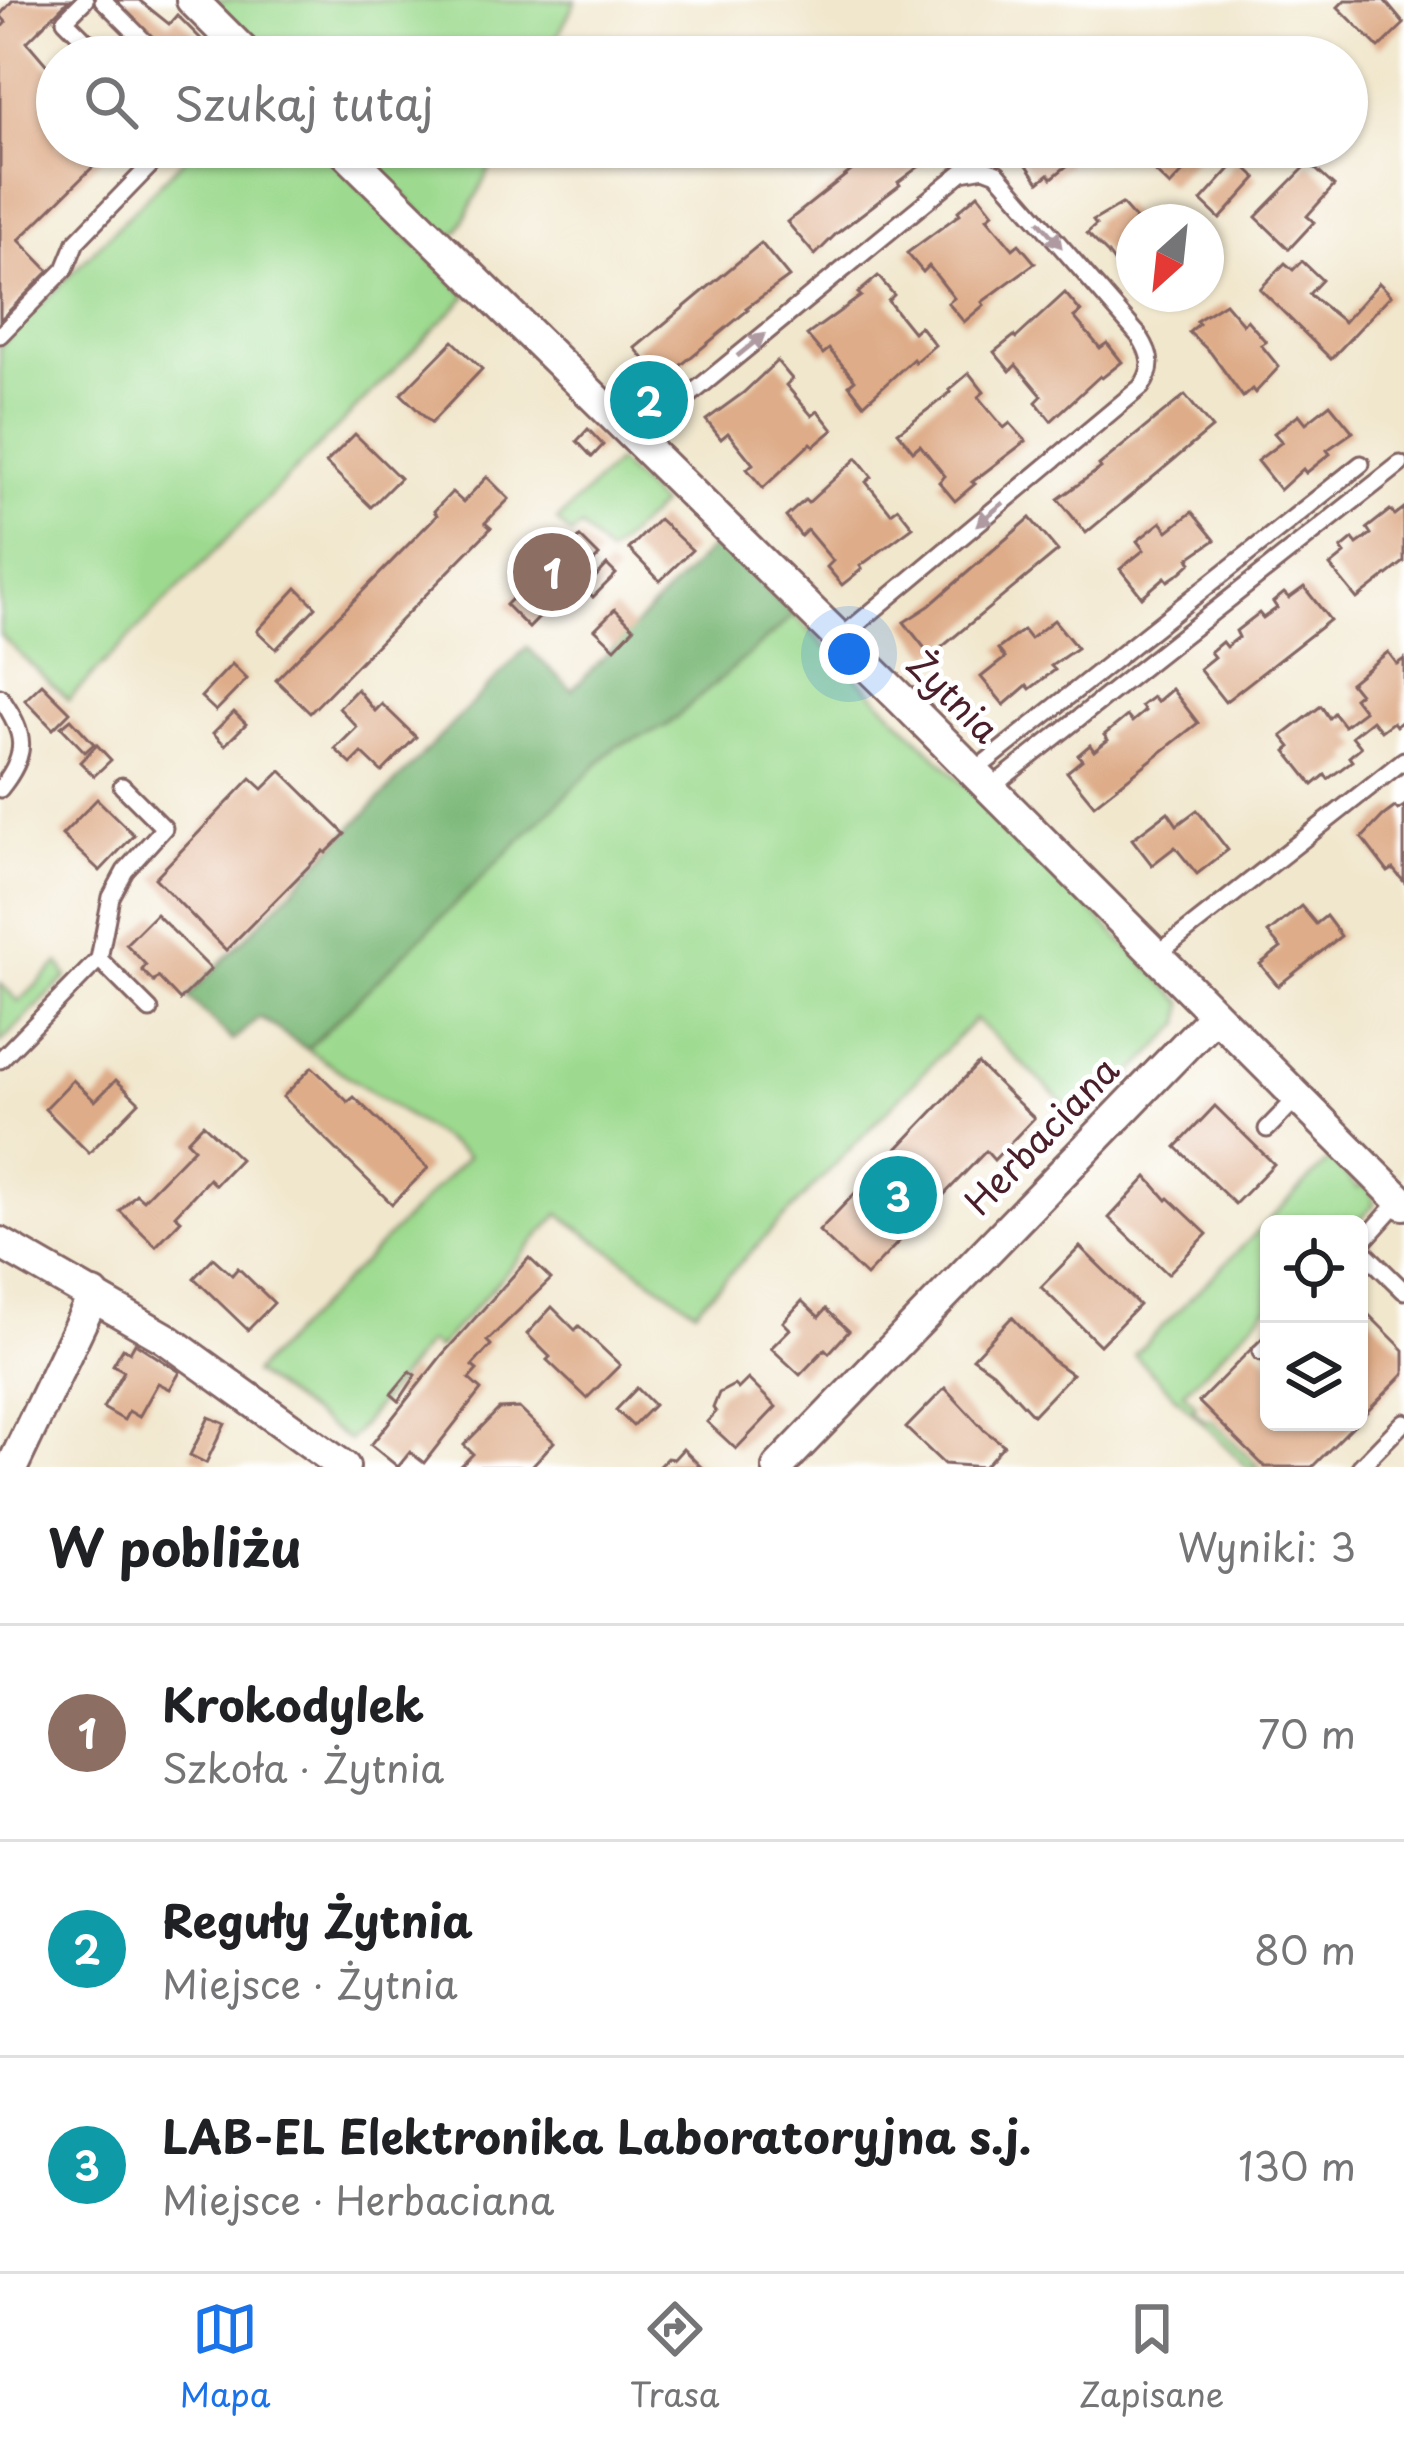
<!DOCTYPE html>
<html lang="pl">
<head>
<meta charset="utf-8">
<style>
	:root { --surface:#fff; --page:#f2f2f2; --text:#202124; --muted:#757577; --line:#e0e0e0; --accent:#1a73e8 }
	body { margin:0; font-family:"Playpen Sans",sans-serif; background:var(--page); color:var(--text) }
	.controls { position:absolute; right:36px; bottom:36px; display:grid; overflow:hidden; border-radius:18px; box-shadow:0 3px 9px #0004 }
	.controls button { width:108px; height:108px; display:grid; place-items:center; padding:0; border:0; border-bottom:3px solid var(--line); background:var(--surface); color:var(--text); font:60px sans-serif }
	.compass { position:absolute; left:1116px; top:204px; width:108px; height:108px; border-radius:50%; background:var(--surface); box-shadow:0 3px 9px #0004; rotate:207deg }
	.you { position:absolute; left:849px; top:654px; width:42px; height:42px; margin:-30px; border:9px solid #fff; border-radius:50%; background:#1a73e8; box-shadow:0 0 0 18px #1a73e833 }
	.badge { display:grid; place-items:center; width:78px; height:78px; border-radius:50%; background:var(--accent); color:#fff; font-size:39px; font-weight:700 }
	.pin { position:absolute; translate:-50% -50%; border:6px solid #fff; box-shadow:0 3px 12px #0006 }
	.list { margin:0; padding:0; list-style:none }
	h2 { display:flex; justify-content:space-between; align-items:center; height:156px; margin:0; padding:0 48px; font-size:51px }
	h2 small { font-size:39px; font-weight:400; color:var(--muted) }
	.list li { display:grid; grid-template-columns:78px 1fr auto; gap:36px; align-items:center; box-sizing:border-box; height:216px; padding:0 48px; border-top:3px solid var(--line) }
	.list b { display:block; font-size:45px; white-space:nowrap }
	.list p { margin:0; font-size:39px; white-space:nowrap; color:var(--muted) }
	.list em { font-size:39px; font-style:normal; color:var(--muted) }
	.icon { flex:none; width:66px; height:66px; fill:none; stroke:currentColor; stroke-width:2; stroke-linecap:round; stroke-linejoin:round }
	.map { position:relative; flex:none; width:1404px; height:1467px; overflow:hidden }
	.search { position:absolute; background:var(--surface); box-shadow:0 3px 9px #0004; left:36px; right:36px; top:36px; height:132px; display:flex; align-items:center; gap:30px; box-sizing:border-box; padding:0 42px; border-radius:66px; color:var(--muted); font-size:45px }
	.sheet { height:804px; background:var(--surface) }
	nav { display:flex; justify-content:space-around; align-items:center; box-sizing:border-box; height:168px; border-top:3px solid var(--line); background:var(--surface); font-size:33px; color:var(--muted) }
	nav a { display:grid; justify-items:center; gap:6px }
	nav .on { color:var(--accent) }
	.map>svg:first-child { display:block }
	.green { fill:#9dda8f; stroke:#747c5d; stroke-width:3 }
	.forest { fill:#7eba7a; stroke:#646c52; stroke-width:3 }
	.building { fill:#deac88 }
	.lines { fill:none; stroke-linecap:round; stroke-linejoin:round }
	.service-casing { stroke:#846564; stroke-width:21 }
	.minor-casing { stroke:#846564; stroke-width:36 }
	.service { stroke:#fff; stroke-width:15 }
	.minor { stroke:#fff; stroke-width:30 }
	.oneway { fill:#ae9aa0 }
	.labels { text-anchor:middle; stroke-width:10; stroke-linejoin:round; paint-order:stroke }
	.street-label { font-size:36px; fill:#4a1f2b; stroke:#fff }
</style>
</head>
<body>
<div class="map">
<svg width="1404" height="1467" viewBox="0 0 1404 1467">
	<rect width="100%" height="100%" fill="#fff"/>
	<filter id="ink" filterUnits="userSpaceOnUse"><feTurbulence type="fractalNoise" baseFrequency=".00833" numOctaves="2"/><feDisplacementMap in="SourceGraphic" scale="24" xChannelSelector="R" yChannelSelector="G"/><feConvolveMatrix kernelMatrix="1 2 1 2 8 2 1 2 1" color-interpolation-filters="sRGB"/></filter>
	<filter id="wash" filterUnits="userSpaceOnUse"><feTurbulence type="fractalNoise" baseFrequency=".004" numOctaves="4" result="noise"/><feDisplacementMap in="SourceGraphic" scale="48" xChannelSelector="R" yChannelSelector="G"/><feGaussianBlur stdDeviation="2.7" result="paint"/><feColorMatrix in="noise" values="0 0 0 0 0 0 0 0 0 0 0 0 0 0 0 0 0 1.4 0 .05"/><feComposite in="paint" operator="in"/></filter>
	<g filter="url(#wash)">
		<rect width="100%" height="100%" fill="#f1e7cd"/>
		<g class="green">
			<polygon points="211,0 576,0 547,57 267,57"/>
			<polygon points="196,147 319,147 467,296 68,700 0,635 0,346"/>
			<polygon points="356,147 501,147 458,232 444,236"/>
			<polygon points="617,462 660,505 608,555 581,527 571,535 557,521"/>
			<polygon points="794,615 1184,1003 1182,1023 1084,1122 975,1019 695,1310 559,1214 437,1349 428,1342 349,1441 253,1373 468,1156 307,1049 615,747 666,726"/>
			<polygon points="59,963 67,977 0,1043 0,983 19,1002"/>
			<polygon points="1330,1159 1358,1188 1363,1184 1372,1193 1374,1204 1356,1224 1269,1224 1269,1306 1184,1392 1196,1405 1193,1409 1206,1421 1210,1419 1259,1467 1247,1467 1134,1355"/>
		</g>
		<polygon class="forest" points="716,543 794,615 666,726 615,747 307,1049 259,1017 233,1041 188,997 527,647 572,690"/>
		<g id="blocks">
			<g class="building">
				<polygon points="13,0 69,0 27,42 57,77 57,147 113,147 19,240 49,271 0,320 0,29 6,22 0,15"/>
				<polygon points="113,0 139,0 169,24 177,15 219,57 171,57"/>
				<polygon points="1345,0 1384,0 1404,24 1379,48 1338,7"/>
				<polygon points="881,147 938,147 941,150 898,182 900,185 836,234 815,255 787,222"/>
				<polygon points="1014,147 1071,147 1075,152 1066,160 1069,164 1052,178 1049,174 1039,182"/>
				<polygon points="1129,147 1207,147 1170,186"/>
				<polygon points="1238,160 1257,178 1220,219 1201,201"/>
				<polygon points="1309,163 1334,186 1307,216 1314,222 1289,249 1256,217"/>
				<polygon points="978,194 993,213 987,218 1013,249 1019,244 1035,263 982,302 984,305 964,322 948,303 954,298 929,266 923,272 907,253 960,214 958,211"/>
				<polygon points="1122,204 1138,222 1134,222 1134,290 1108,254 1087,233 1096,225 1093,221"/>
				<polygon points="761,243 789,277 746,308 748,310 662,381 635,348"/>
				<polygon points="1302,261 1322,280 1309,294 1344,322 1379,283 1391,295 1331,359 1260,289 1285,263 1293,270"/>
				<polygon points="878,276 894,295 888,301 913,332 920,326 935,345 915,362 913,359 864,404 849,385 855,380 829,349 823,354 807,335 861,296 858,293"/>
				<polygon points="1065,293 1081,312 1074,317 1100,348 1107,343 1122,362 1102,378 1100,376 1051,421 1036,402 1042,396 1016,365 1010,371 994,352 1014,336 1016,338"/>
				<polygon points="1225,303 1243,324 1247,320 1266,342 1261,345 1279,367 1255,393 1252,389 1243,397 1211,353 1189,332 1199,324 1196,321"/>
				<polygon points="453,341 482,369 431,423 401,394"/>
				<polygon points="777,361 792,379 786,385 812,416 818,411 833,430 814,446 811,443 763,488 747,469 753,464 728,433 721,439 706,420 743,393"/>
				<polygon points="969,373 984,392 978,397 1004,428 1010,423 1026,441 972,482 975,484 955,501 939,482 945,476 920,445 913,451 898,432 951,392 949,390"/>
				<polygon points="1185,395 1212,428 1086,533 1058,499 1101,468 1099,465"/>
				<polygon points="1330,404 1353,432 1327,450 1330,454 1306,473 1303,469 1280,490 1257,461 1282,442 1274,433 1299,414 1306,423"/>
				<polygon points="588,429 603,445 592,457 577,441"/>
				<polygon points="355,434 400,478 371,507 326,463"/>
				<polygon points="857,458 872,477 866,482 891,513 898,508 913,527 860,566 862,569 842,585 827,567 833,561 807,530 801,536 786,517 805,500 808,503"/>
				<polygon points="487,477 509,499 485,523 491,528 310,713 276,680 437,515 434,511 452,492 463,502"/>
				<polygon points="1404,508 1404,562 1357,599 1330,566 1345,554 1341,549 1353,539 1357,544 1371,534 1367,528 1390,510 1395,515"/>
				<polygon points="1192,512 1215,540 1189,558 1192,562 1181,572 1168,581 1165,577 1142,597 1120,569 1144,550 1137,541 1161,522 1168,531"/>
				<polygon points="1030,518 1058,551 931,656 904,622 929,606"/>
				<polygon points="659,519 692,550 660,581 629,549"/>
				<polygon points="580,537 599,556 529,628 506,605 531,580 524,574 538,559 549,570"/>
				<polygon points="607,565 616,574 593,597 585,588"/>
				<polygon points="1304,587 1330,620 1225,702 1199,669 1214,657 1210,652 1222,642 1226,647 1239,637 1236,631 1259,613 1263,618 1277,608 1273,602 1284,593 1289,598"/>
				<polygon points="297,588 316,607 276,649 257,631"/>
				<polygon points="615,609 634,628 615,648 595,629"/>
				<polygon points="1054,620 1077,648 1051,666 1055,670 1030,689 1027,685 1004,705 981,677 1005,658 998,649 1023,630 1030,639"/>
				<polygon points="1388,652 1397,664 1404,659 1404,720 1396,726 1393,722 1381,731 1372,720 1352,736 1361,747 1349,757 1352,761 1328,779 1325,775 1313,785 1286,751 1291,747 1282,736 1321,706 1329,718 1334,713 1344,726 1364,711 1354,698 1359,694 1350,683"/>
				<polygon points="232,664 247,679 216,711 201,697"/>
				<polygon points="42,684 70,712 53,729 25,700"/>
				<polygon points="357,689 375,711 382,704 416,737 382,772 362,753 351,764 335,749 357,727 339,708"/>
				<polygon points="1172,689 1198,723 1094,805 1067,772 1082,760 1078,755 1090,745 1094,751 1108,740 1104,735 1127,716 1132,722 1145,711 1141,706 1153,697 1157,702"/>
				<polygon points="234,712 246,724 225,745 213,733"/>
				<polygon points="71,719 94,744 85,752 61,727"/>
				<polygon points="97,745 111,760 94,776 80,762"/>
				<polygon points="281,771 345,834 326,853 324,851 226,950 155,878 251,778 263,789"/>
				<polygon points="97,799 134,835 100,871 62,835"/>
				<polygon points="1404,806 1404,882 1393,869 1388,872 1362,838 1383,816 1395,807 1398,810"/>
				<polygon points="1197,810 1228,850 1197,874 1175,847 1152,865 1132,839 1168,812 1177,825"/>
				<polygon points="1301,906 1316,924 1326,916 1341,936 1278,986 1260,964 1281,948 1268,933"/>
				<polygon points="156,914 211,969 180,1000 158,977 154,982 142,970 146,965 126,944"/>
				<polygon points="978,1064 1034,1118 994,1160 986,1151 866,1276 819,1231"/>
				<polygon points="312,1067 348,1102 354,1097 428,1168 392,1204 283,1097"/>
				<polygon points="73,1080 95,1101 116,1080 139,1102 89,1153 45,1109"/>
				<polygon points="1215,1106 1274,1164 1235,1204 1176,1147"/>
				<polygon points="203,1124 240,1159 215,1185 209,1179 175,1215 181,1220 156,1246 120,1211 136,1194 143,1200 194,1148 187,1141"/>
				<polygon points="1147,1177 1167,1200 1169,1198 1207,1234 1168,1274 1109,1218"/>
				<polygon points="1080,1247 1139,1305 1100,1345 1041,1287"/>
				<polygon points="213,1258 232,1275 238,1268 274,1303 248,1330 194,1278"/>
				<polygon points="529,1258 551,1279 487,1341 491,1345 472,1366 477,1370 469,1379 481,1390 424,1463 410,1452 398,1467 371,1445 442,1355"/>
				<polygon points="802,1301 819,1317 826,1309 849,1331 829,1353 825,1349 800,1375 771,1348 790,1329 783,1322"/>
				<polygon points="1359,1305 1404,1350 1404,1374 1359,1420"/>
				<polygon points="552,1307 575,1330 579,1326 620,1365 587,1398 547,1360 550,1357 527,1334"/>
				<polygon points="1012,1317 1052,1360 1072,1374 1033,1415 993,1372 973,1358"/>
				<polygon points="135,1343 180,1372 170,1389 158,1383 139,1417 129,1411 124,1420 103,1408 124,1371 113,1365 123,1348 130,1352"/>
				<polygon points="1254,1346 1269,1360 1269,1422 1357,1422 1312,1467 1265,1467 1199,1402"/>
				<polygon points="410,1371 416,1375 399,1401 391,1394"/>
				<polygon points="748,1379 776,1407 736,1449 707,1422 716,1412 713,1408 719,1393 734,1385 738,1389"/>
				<polygon points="637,1388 654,1405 633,1426 616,1410"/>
				<polygon points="945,1388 985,1431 1004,1445 984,1467 944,1464 906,1428"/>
				<polygon points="519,1408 554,1442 531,1467 460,1467 473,1454 464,1445 499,1409"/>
				<polygon points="209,1417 225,1424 206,1463 190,1455"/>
				<polygon points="683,1449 701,1467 658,1467 667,1458 674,1459"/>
			</g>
		</g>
	</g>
	<g filter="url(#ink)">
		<use href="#blocks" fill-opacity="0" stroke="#846564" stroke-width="3"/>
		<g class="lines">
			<g class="service-casing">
				<g id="service">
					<polyline points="85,0 65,20 102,57"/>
					<polyline points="103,0 160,57"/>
					<polyline points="0,335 65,269 76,242 168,147"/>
					<path d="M635 440 962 172 984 168 997 173 1140 337C1152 356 1154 369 1141 387L839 639"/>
					<path d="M0 697C26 734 29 753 0 789"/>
					<polyline points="973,772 1361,464"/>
					<polyline points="989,789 1400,464"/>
					<polyline points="1155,956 1404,760"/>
					<polyline points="99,959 150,1010"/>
					<polyline points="0,1060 99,959 111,897 125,871 164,828 122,786"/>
					<polyline points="1267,1129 1297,1098"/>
					<polyline points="1359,1246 1400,1200"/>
					<polyline points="1359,1247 1404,1291"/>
					<polyline points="1261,1352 1269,1344"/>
					<polyline points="1360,1467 1404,1422"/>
				</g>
			</g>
			<g class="minor-casing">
				<g id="minor">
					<polyline points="192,0 249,57"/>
					<polyline points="340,147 902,700 1404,1204"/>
					<polyline points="0,1243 165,1338 344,1467"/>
					<polyline points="12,1467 94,1295"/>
					<polyline points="778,1467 1214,1016"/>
				</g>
			</g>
			<use href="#service" class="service"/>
			<use href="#minor" class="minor"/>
		</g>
		<defs><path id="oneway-solid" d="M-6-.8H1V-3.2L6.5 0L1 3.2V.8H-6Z" transform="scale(3)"/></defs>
		<g class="oneway">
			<use href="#oneway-solid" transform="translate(1050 234) rotate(49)"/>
			<use href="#oneway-solid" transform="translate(751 345) rotate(-39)"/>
			<use href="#oneway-solid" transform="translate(990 514) rotate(140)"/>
		</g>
	</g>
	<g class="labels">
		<g class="street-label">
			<text transform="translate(953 697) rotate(45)" y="13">Żytnia</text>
			<text transform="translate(1042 1136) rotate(-46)" y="13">Herbaciana</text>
		</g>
	</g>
</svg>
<div class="controls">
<button><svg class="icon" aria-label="locate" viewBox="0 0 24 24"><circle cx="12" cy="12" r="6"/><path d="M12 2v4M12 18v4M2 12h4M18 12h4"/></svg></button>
<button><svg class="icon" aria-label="layers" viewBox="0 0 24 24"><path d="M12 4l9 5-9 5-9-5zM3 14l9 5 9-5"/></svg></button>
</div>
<svg class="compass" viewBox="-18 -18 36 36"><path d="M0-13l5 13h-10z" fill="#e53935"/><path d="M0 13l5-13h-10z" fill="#757577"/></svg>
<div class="you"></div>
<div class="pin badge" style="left:552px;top:572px;background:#8d6e63">1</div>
<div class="pin badge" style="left:649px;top:400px;background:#0f9aa8">2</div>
<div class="pin badge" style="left:898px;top:1195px;background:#0f9aa8">3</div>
<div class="search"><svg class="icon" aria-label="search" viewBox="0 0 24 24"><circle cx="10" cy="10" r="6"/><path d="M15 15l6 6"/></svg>Szukaj tutaj</div>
</div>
<section class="sheet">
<h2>W pobliżu<small>Wyniki: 3</small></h2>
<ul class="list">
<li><span class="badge" style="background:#8d6e63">1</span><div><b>Krokodylek</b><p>Szkoła · Żytnia</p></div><em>70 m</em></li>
<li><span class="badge" style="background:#0f9aa8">2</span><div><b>Reguły Żytnia</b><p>Miejsce · Żytnia</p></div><em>80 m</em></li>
<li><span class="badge" style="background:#0f9aa8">3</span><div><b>LAB-EL Elektronika Laboratoryjna s.j.</b><p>Miejsce · Herbaciana</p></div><em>130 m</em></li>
</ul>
</section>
<nav>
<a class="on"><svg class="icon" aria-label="map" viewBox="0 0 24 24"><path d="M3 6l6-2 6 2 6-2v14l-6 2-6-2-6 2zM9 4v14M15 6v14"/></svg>Mapa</a>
<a><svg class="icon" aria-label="directions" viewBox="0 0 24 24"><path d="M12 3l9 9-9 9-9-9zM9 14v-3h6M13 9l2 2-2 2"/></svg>Trasa</a>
<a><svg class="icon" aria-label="saved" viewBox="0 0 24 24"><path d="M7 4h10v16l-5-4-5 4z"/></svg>Zapisane</a>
</nav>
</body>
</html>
